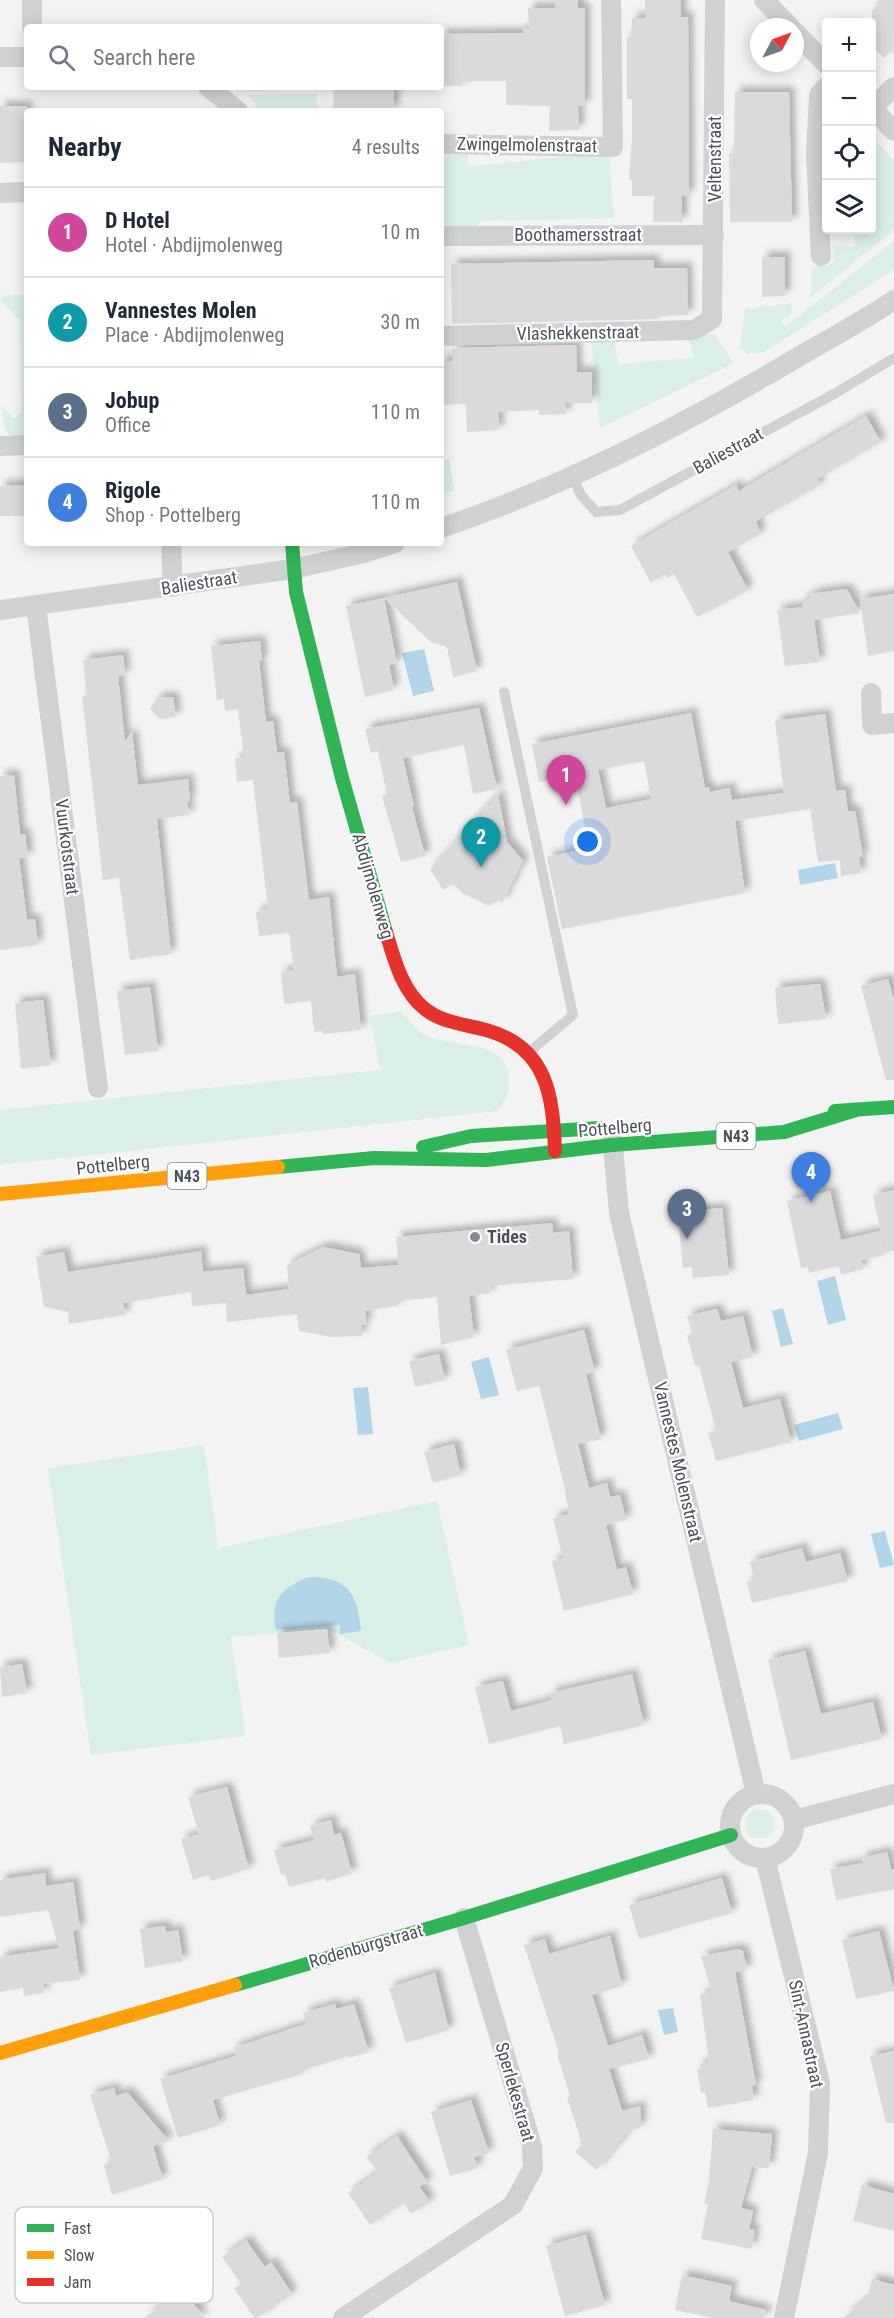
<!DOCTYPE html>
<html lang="en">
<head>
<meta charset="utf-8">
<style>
	:root { --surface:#fff; --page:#f6f6f7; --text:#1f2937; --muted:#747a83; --line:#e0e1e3; --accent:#b45309 }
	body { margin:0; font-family:"Roboto Condensed",sans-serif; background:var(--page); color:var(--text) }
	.controls { position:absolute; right:18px; top:18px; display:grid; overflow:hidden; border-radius:6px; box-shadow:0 3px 15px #0003 }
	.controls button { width:54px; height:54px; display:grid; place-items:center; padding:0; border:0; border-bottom:2px solid var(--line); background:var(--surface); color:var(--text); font:30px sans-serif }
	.compass { position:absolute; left:750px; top:18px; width:54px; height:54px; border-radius:50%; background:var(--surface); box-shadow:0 3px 15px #0003; rotate:49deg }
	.you { position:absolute; left:588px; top:842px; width:21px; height:21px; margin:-15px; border:4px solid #fff; border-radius:50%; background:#1a73e8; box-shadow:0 0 0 9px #1a73e833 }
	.badge { display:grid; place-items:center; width:39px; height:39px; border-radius:50%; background:var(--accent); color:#fff; font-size:20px; font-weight:700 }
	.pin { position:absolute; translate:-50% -50px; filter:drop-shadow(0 2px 3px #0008) }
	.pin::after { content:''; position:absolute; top:32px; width:21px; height:18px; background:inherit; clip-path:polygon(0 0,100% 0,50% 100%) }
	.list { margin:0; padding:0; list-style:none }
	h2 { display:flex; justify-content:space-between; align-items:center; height:78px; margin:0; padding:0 24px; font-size:26px }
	h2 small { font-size:20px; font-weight:400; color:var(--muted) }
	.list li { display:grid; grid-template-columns:39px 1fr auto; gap:18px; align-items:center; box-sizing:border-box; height:90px; padding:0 24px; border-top:2px solid var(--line) }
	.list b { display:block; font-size:22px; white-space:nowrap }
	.list p { margin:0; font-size:20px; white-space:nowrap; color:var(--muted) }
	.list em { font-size:20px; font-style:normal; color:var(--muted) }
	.icon { flex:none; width:33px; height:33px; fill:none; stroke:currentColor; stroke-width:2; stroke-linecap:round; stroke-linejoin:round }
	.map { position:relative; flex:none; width:894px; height:2318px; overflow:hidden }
	.search { position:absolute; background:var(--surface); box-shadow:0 3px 15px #0003; left:24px; top:24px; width:420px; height:66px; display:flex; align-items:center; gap:15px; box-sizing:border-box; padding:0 21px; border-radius:6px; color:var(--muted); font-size:22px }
	.panel { position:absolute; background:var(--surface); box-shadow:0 3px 15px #0003; left:24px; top:108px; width:420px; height:438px; border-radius:6px }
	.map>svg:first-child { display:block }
	.green { fill:#daefe5 }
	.water { fill:#b2d5e9 }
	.building { fill:#dadadc; fill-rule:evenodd; filter:url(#shadow) }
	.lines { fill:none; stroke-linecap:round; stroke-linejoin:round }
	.lane { stroke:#cfd1d3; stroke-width:10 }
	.street { stroke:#cfd1d3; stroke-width:20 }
	.fast { stroke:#30b455; stroke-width:14 }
	.slow { stroke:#ff9f0a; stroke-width:14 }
	.jam { stroke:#e5322d; stroke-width:14 }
	.poi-dot { fill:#868a92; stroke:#fff; stroke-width:2 }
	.labels { text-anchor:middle; stroke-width:4.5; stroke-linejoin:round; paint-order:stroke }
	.shield { fill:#fff; stroke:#81868e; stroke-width:1.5 }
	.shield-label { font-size:16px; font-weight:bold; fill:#4b525d }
	.street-label { font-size:18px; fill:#4b525d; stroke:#fff }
	.poi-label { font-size:18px; font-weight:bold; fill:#4b525d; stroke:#fff; text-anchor:start }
	.key { fill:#fff; stroke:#c9cbce; stroke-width:1.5 }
	.key-label { font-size:16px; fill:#4b525d }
</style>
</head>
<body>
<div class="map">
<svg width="894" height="2318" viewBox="0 0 894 2318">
	<defs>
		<filter id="shadow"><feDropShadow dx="5.5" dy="-5.5" stdDeviation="3" flood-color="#0004"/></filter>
	</defs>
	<rect width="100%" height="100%" fill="#f3f3f3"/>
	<g class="green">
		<polygon points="317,94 317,111 260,111 247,95"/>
		<polygon points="872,137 894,160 894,230 810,298 812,266 828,266 834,261 833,245 855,247 855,230 872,230"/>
		<polygon points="609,152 614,218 482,221 472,229 445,225 441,218 441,162 449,155 468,155 468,165 475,166"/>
		<polygon points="894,241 894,270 762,353 747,354 740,347 745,309 792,303 791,315 781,321 785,327"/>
		<path d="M4 295H27V438C4 440 2 426 2 406L14 419 22 412 20 320 1 301Z"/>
		<polygon points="714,334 734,363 600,428 591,339 614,340 618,364 693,358 688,336"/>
		<polygon points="449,459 455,490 441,494 441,460"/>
		<path d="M401 1011C407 1018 413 1027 420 1032 449 1051 504 1035 509 1077 511 1090 506 1101 497 1111L0 1165V1110L380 1070 370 1016Z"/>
		<polygon points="204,1445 218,1548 437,1501 469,1645 390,1663 328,1629 231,1637 246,1736 91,1755 48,1468"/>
		<circle cx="760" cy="1824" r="15"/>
	</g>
	<g class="water">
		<polygon points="424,649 434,691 413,696 402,653"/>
		<polygon points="835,863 838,878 800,885 798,870"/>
		<polygon points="835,1276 846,1320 828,1325 817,1281"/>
		<polygon points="783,1308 793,1344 781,1347 772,1311"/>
		<polygon points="489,1357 499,1395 481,1399 471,1362"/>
		<polygon points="368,1387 373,1434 358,1435 353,1388"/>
		<polygon points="838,1413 843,1429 799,1441 794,1425"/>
		<polygon points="885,1531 894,1565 880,1568 871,1534"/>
		<path d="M308 1577C349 1577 357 1593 361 1631L340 1634V1625L276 1630C270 1599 281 1589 308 1577Z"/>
		<polygon points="673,2008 678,2032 664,2035 658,2010"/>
	</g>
	<g class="building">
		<polygon points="555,0 578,0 578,8 585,8 585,106 578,106 579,130 549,131 550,106 506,105 506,81 462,81 463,86 441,86 441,34 523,33 523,28 529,28 528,8 555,8"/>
		<polygon points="645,0 681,0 681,17 688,17 689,196 682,196 682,222 653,222 654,196 632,196 632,180 629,180 632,139 632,99 627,99 627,37 631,37 632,18 645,18"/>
		<polygon points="883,0 894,0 894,48 884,58 872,46 872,11"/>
		<polygon points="334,87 394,87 394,111 333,111"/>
		<polygon points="735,92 789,92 792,222 730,222 729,153 734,153"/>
		<polygon points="0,106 27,106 27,162 0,163"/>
		<polygon points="762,257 785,257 785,296 762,297"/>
		<polygon points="654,260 654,268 687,268 688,315 660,316 660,319 452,324 451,264"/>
		<polygon points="576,345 577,372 592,372 592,403 565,403 566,414 539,415 539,410 498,412 499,430 467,432 466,404 441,405 441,361 452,361 452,348"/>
		<polygon points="866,416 881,442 817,479 820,485 756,521 760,534 728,552 748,590 697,617 674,574 667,578 665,574 651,583 631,546 736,485 739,491"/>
		<polygon points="27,485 27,516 0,516 0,486"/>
		<polygon points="457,582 477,671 453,677 447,647 431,642 384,598"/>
		<polygon points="847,589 860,613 814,620 820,662 785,666 777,610 803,607 802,599 810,598 810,594"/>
		<polygon points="894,594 894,651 868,656 860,599"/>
		<polygon points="384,598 397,663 389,665 394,690 365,697 346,606"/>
		<polygon points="260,641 262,661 259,661 266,722 273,721 277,753 284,752 290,803 297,802 309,900 329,897 337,977 355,974 361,1030 323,1034 323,1031 314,1032 311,1001 284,1004 281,972 294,970 289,933 259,936 256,912 268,909 253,780 237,782 235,759 244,757 238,709 225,711 224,699 217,700 211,646"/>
		<polygon points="123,655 125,675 118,676 125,741 132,732 138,785 188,779 190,801 187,802 189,815 157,819 171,954 130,960 119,878 103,880 82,696 87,696 83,660"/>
		<polygon points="173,697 176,717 160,719 150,709 158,698"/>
		<polygon points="479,708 497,789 473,794 464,745 403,758 414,807 412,807 425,856 401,862 382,796 387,795 378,751 371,753 365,729"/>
		<path d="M691 713 705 788 709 787 710 792 730 788 732 800 784 793 775 721 825 714 836 791 845 790 848 811H855L863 856 859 857 861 873 841 876 840 860 818 862 810 809 735 821 745 893 562 929 547 857 589 848 575 775 539 782 532 744ZM644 761 651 799 606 808 598 770Z"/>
		<polygon points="14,775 20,834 25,834 28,857 19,858 27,920 35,919 38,945 0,950 0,776"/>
		<polygon points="498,793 507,842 523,861 502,903 498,900 489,906 464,894 453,884 443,890 430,869"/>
		<polygon points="888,979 894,1001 894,1080 886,1080 861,986"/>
		<polygon points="820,984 826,1019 778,1024 775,988"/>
		<polygon points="150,987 158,1051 125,1055 117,991"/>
		<polygon points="43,1000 51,1065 21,1069 15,1003"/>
		<polygon points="894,1190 894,1251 885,1252 873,1195"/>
		<polygon points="830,1191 841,1240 880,1231 885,1255 861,1260 863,1269 841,1275 839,1266 809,1273 808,1267 801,1268 787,1201"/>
		<polygon points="722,1208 729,1275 693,1278 692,1267 683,1268 678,1220 690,1218 689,1211"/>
		<polygon points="552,1223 553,1233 569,1231 573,1279 490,1286 491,1293 469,1296 474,1337 441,1345 437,1297 397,1301 398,1306 365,1311 366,1325 361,1325 362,1336 331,1337 299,1331 297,1314 227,1322 226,1303 192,1306 191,1292 123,1303 125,1315 69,1324 68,1312 44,1307 36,1257 64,1252 68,1272 201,1251 203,1272 243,1268 246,1295 289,1289 287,1265 323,1247 359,1254 361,1268 399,1265 396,1237"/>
		<polygon points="717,1309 721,1321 743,1316 753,1357 731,1362 743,1408 780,1399 791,1442 716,1461 708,1433 716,1431 699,1365 695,1366 687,1335 692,1334 687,1316"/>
		<polygon points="584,1330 595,1372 586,1374 601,1439 578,1444 589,1488 607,1483 610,1497 620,1495 626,1520 606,1525 617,1570 626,1567 633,1594 564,1611 552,1561 563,1559 553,1518 569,1514 563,1481 539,1386 517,1391 506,1350"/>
		<polygon points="439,1354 445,1380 415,1387 409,1361"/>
		<polygon points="454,1444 461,1475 433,1483 424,1452"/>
		<polygon points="802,1548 806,1562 840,1553 848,1581 752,1603 747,1582 754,1580 750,1562"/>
		<polygon points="327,1629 330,1653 279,1658 277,1633"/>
		<polygon points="805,1651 821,1714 873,1702 882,1739 791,1760 768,1660"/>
		<polygon points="22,1664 27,1693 2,1697 0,1667"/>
		<polygon points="632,1674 644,1725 564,1744 560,1726 489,1744 475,1687 503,1681 511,1711 552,1700 550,1693"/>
		<polygon points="227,1787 249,1869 211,1881 209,1875 193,1880 181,1839 199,1834 188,1797"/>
		<polygon points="331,1820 334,1835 341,1833 352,1873 326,1882 325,1878 289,1887 285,1874 281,1875 274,1850 314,1840 310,1826"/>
		<polygon points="887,1852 891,1870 894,1869 894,1889 836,1900 830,1869 863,1863 861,1858"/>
		<polygon points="45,1873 46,1886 73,1882 80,1929 73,1931 80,1980 43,1984 44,1993 24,1996 23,1988 0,1992 0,1957 59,1948 48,1910 0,1917 0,1880"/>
		<polygon points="722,1878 732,1913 639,1939 629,1905"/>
		<polygon points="165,1926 166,1932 178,1930 183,1961 145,1968 140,1929"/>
		<polygon points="879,1931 894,1991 856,1999 842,1940"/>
		<polygon points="610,1936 622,1986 592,1995 608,2046 642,2035 649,2059 609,2069 622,2111 640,2106 641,2127 628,2131 597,2170 575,2152 582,2144 567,2097 570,2096 557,2054 559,2053 524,1945 545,1939 549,1954"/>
		<polygon points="739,1949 743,1951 747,1970 735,1972 756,2085 752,2086 754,2100 708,2108 705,2092 701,2093 697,2069 701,2068 700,2064 709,2063 700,1995 711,1991 701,1956"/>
		<polygon points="435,1973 449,2030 406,2043 389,1988"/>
		<polygon points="335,2004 336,2009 354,2004 369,2052 348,2058 348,2056 301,2071 302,2074 213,2100 220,2125 178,2138 160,2079 236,2056 233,2048 306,2024 303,2013"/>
		<polygon points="894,2051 894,2123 886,2123 870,2056"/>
		<polygon points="114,2088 116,2096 127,2092 169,2141 153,2146 163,2179 112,2195 104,2166 111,2160 90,2095"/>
		<polygon points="471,2100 489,2153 474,2157 478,2168 450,2176 431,2112"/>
		<polygon points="713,2129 772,2134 769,2168 752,2167 741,2208 753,2211 749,2229 755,2230 751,2249 701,2239 708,2205 704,2204 709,2181"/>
		<polygon points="397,2136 428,2183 419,2186 430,2202 411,2214 403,2203 370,2225 348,2193 378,2172 366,2157"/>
		<polygon points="862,2185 894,2194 894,2231 853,2221"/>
		<polygon points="586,2235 605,2305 565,2316 546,2246"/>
		<polygon points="246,2240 265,2267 271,2262 292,2294 257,2318 254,2318 234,2288 241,2284 222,2257"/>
		<polygon points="682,2275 732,2286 729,2301 766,2310 765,2318 713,2318 675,2310"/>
		<polygon points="872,2279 894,2285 894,2318 843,2318 868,2297"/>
		<polygon points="183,2290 204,2318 144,2318"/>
	</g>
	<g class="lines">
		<g class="lane">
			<polyline points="572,476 581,495 596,512 620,510 834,394 894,358"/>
			<polyline points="504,692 573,1015 527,1054"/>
		</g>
		<g class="street">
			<polyline points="764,0 790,27"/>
			<polyline points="32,27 32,0"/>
			<polyline points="795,32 826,64"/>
			<polyline points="0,57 27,57"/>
			<polyline points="208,87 238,111"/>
			<polyline points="872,108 894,131"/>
			<polyline points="872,108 894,87"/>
			<polyline points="441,144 613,147 611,0"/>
			<polyline points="0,193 27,192"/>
			<polyline points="441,236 714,235"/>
			<polyline points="821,256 816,155 819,95 826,87"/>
			<polyline points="441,336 694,330 712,319 715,0"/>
			<polyline points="0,446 27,445"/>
			<path d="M441 528C562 487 677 428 788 363 823 342 860 323 894 300"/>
			<polyline points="171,543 173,587"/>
			<polyline points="36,606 98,1088"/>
			<polyline points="0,610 293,569 364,553 395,543"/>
			<polyline points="871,693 872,725 894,723"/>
			<polyline points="612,1135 619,1213 756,1794"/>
			<circle cx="762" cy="1826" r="32"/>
			<polyline points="794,1820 894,1794"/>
			<polyline points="765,1858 820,2083 818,2153 784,2318"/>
			<polyline points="343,2318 513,2205 533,2168 532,2146 464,1918"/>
		</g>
		<g class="fast">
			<polyline points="292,543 296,592 342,778 386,932"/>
			<polyline points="835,1111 894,1107"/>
			<polyline points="423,1147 471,1136 600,1128"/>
			<polyline points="278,1167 374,1158 486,1160 612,1145 784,1132 856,1110"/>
			<polyline points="235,1985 464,1918 731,1835"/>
		</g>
		<g class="slow">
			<polyline points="0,1194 278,1167"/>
			<polyline points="0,2053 235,1985"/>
		</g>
		<path class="jam" d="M386 932C394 959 402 991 425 1009 442 1023 465 1024 486 1030 548 1047 553 1097 555 1151"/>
	</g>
	<circle class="poi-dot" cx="475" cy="1237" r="6"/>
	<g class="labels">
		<g class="shield">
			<rect x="716.5" y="1123" width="39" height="26" rx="4.5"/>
			<rect x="167.5" y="1163" width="39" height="26" rx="4.5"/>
		</g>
		<g class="shield-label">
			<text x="736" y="1142">N43</text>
			<text x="187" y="1182">N43</text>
		</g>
		<g class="street-label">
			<text transform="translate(527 145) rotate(1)" y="6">Zwingelmolenstraat</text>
			<text transform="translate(715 159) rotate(-90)" y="6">Veltenstraat</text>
			<text x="578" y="241">Boothamersstraat</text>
			<text transform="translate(578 333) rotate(-1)" y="6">Vlashekkenstraat</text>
			<text transform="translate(728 451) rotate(-29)" y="6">Baliestraat</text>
			<text transform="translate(199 583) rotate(-9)" y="6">Baliestraat</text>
			<text transform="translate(67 847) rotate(83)" y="6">Vuurkotstraat</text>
			<text transform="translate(373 886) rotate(74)" y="6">Abdijmolenweg</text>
			<text transform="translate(615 1128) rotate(-5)" y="6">Pottelberg</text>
			<text transform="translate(113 1165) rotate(-6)" y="6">Pottelberg</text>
			<text transform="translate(678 1462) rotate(77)" y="6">Vannestes Molenstraat</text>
			<text transform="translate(366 1946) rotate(-16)" y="6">Rodenburgstraat</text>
			<text transform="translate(806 2034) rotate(78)" y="6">Sint-Annastraat</text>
			<text transform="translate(515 2092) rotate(74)" y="6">Sperlekestraat</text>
		</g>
		<g class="poi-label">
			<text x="487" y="1243">Tides</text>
		</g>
	</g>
	<rect x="15" y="2207" width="198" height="96" rx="9" class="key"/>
	<rect x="27" y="2224" width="27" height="8" fill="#30b455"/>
	<rect x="27" y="2251" width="27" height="8" fill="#ff9f0a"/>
	<rect x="27" y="2278" width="27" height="8" fill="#e5322d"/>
	<g class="key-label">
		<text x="64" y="2234">Fast</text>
		<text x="64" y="2261">Slow</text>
		<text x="64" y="2288">Jam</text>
	</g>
</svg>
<div class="controls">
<button>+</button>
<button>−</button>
<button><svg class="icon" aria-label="locate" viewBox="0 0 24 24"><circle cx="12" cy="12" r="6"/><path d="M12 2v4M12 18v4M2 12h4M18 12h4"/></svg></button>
<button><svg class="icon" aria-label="layers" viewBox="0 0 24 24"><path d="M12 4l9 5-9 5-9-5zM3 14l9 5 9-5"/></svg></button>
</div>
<svg class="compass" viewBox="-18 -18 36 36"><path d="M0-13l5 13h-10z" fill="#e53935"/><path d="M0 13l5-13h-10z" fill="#747a83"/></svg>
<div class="you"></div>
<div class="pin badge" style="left:566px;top:805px;background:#d1479c">1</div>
<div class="pin badge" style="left:481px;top:867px;background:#0f9aa8">2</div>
<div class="pin badge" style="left:687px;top:1239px;background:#5c6f8a">3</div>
<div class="pin badge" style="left:811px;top:1202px;background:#3f7fe0">4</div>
<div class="search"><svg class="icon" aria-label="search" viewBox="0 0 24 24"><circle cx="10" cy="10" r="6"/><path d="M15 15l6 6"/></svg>Search here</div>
<section class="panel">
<h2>Nearby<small>4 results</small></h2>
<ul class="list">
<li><span class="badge" style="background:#d1479c">1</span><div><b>D Hotel</b><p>Hotel · Abdijmolenweg</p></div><em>10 m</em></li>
<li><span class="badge" style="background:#0f9aa8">2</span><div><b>Vannestes Molen</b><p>Place · Abdijmolenweg</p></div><em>30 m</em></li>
<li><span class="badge" style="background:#5c6f8a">3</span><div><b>Jobup</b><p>Office</p></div><em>110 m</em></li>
<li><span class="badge" style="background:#3f7fe0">4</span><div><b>Rigole</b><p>Shop · Pottelberg</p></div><em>110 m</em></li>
</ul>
</section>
</div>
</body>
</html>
